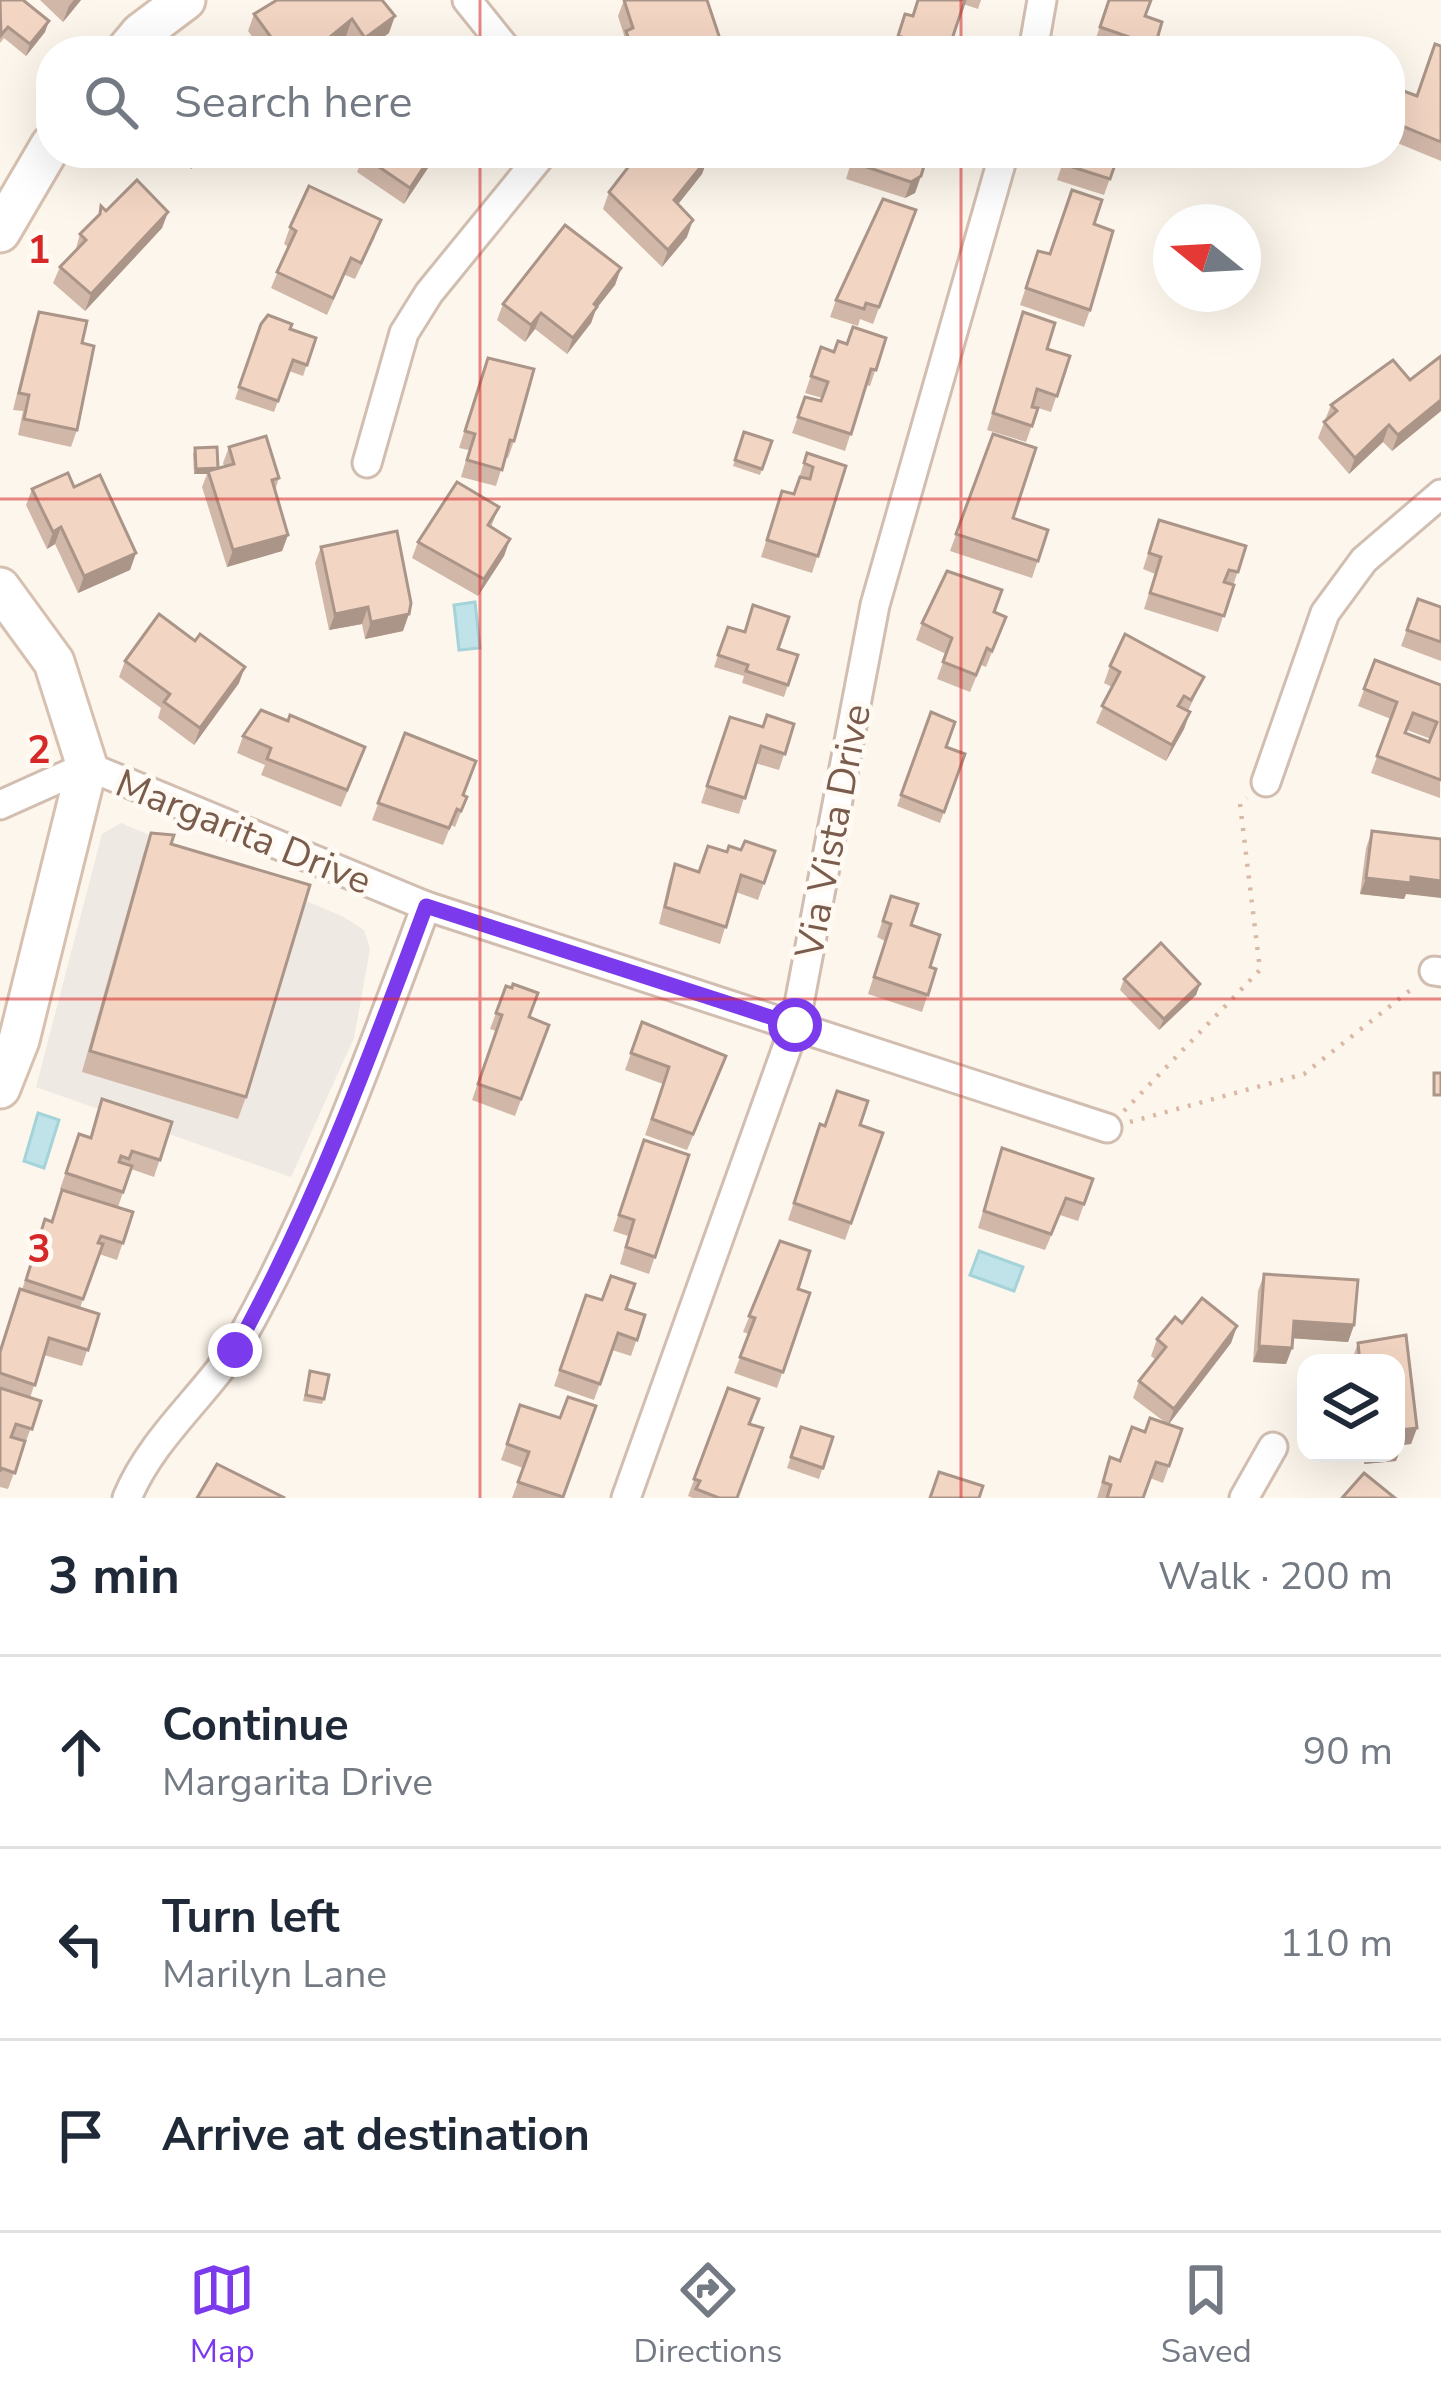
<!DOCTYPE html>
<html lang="en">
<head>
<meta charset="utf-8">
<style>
	:root { --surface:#fff; --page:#f2f2f3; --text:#1f2937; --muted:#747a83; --line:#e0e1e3; --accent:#7c3aed }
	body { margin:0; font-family:"Nunito Sans",sans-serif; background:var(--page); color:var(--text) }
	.controls { position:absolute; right:36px; bottom:36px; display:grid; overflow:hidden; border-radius:24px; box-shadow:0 12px 48px #0002 }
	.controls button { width:108px; height:108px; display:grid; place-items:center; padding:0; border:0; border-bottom:3px solid var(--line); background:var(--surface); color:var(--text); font:60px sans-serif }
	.compass { position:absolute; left:1153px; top:204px; width:108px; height:108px; border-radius:50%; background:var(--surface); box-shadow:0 12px 48px #0002; rotate:288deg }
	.stop { position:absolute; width:36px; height:36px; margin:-27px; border:9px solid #7c3aed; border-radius:50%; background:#fff }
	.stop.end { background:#7c3aed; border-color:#fff; box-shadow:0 3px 12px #0008 }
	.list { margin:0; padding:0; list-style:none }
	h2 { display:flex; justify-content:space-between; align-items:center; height:156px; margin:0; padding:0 48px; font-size:51px }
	h2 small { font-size:39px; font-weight:400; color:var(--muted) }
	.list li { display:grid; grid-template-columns:78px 1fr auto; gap:36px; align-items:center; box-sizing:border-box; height:192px; padding:0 48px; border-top:3px solid var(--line) }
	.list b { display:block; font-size:45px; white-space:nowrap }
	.list p { margin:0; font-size:39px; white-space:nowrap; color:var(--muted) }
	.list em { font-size:39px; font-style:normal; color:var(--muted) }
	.icon { flex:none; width:66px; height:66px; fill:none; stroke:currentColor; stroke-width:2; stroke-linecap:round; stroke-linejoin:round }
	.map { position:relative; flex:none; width:1441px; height:1498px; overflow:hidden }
	.search { position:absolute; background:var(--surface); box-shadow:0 12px 48px #0002; left:36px; right:36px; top:36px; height:132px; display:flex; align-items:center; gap:30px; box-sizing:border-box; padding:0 42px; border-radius:48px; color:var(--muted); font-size:45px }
	.sheet { height:732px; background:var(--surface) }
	nav { display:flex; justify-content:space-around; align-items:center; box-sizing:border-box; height:168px; border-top:3px solid var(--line); background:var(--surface); font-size:33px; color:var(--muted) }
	nav a { display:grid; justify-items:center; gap:6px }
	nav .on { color:var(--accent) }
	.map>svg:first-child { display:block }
	.industrial { fill:#efe9e4 }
	.water { fill:#bfe3e8; stroke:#a5d3da; stroke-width:3 }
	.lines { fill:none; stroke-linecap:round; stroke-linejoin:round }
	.street-casing { stroke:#d1beb0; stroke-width:33 }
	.secondary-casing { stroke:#d6c0b0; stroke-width:45 }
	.path { stroke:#d9b8a5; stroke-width:4.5; stroke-dasharray:3 9; stroke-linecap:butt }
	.street { stroke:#fff; stroke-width:27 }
	.secondary { stroke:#fff; stroke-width:39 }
	.wall { fill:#d1b7a8; fill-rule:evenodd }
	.shaded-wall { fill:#aa9588 }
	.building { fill:#f3d5c3; stroke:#aa9588; stroke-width:3; fill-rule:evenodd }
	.route { stroke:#7c3aed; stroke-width:15 }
	.grid { fill:none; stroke:#d62828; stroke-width:3; stroke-opacity:0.55 }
	.labels { text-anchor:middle; stroke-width:10; stroke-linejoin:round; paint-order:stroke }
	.street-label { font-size:39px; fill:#7a5c4d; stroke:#fffaf3 }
	.grid-label { font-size:39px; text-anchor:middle; font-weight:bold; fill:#d62828; stroke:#fffaf3; stroke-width:10; stroke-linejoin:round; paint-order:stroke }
</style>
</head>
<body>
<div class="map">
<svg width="1441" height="1498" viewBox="0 0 1441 1498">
	<rect width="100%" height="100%" fill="#fdf6ec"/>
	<polygon class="industrial" points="121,823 344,917 364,930 370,949 354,1038 291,1177 36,1087 102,834"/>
	<g class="water">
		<polygon points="475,602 480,648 459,650 454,605"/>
		<polygon points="38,1113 59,1120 44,1168 24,1161"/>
		<polygon points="979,1251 1023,1267 1014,1291 970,1275"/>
	</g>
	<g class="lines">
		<g class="street-casing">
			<g id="street">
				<polyline points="467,0 508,51"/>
				<polyline points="1033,51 1042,0"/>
				<polyline points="367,463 404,333 429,293 543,153"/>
				<polyline points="1266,782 1325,613 1364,560 1441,494"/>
				<polyline points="0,805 87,766 426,906 1107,1128"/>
				<polyline points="1434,971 1441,972"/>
				<path d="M127 1498C154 1433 211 1392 243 1335 319 1199 372 1051 426 906"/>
				<polyline points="626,1498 795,1025 875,605 1004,153"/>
				<polyline points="1244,1498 1273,1447"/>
			</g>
		</g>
		<g class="secondary-casing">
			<g id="secondary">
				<polyline points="126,51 141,33 185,0"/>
				<polyline points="0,232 51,145"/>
				<polyline points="0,588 54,662 87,766 19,1040 0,1088"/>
			</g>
		</g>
		<g class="path">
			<polyline points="1124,1111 1260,970 1240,804 1247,798"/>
			<polyline points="1130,1122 1304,1074 1413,988"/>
		</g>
		<use href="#street" class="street"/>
		<use href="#secondary" class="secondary"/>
	</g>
	<g class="wall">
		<polygon points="0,0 45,32 26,56 4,38 0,43"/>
		<polygon points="40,0 81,0 63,22"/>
		<polygon points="382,0 389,33 364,51 357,51 346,36 327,51 263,51 248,31 254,14"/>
		<polygon points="624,0 724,51 621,51 620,47 624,35 618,16"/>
		<polygon points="918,0 981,0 978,9 963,4 948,51 893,51 905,14 913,16"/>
		<polygon points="1109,0 1162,22 1153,51 1134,51 1096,38"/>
		<polygon points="1441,46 1441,161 1390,140 1390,86 1417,96"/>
		<polygon points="152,153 170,153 161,162"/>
		<polygon points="175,153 207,153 191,169"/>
		<polygon points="358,153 438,153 404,204 357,172 363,157"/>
		<polygon points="854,153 928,153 915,193 905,198 846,179"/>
		<polygon points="1066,153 1104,154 1117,159 1104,195 1057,180"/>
		<polygon points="708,158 702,174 678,204 687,237 662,267 603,209 609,192"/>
		<polygon points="101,206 106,211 168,212 162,228 85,311 53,283 60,267 75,252 80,234 98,216"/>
		<polygon points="916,210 873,324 860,319 858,326 830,317 836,300"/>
		<polygon points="1094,224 1090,310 1084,327 1020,305 1038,251 1049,254"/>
		<polygon points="290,227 375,237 355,279 345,275 327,315 271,288 288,247 284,244"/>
		<polygon points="621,268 615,285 596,309 591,323 567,354 535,329 525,342 497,320 503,304"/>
		<polygon points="39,312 82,343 77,430 71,447 18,435 23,411 13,410 33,328"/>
		<polygon points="1023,312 1047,349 1070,356 1051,412 1032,406 1038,408 1026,442 987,430"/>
		<polygon points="261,324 290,329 316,338 303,376 289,371 274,412 235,399"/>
		<polygon points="886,338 870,386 866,385 845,451 792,433 805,397 821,401 822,398 805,393 821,347 834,352 847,344"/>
		<polygon points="1441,356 1441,411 1392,451 1383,442 1349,474 1318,438 1331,405 1410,380"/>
		<polygon points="488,358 514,441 508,458 505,457 496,486 461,477 469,450 459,448"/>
		<polygon points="744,432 772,441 760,475 733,466"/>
		<polygon points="993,434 1013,518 1048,530 1032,578 950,551"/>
		<polygon points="229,447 279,478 275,490 288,535 282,551 227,567 202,487 207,474 194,474 193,454 195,448 218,468 224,466 223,463"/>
		<polygon points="807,453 846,466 812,573 761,557 782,491 794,494"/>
		<polygon points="74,487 136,553 130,570 78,593 55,544 47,549 26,505 32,489"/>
		<polygon points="499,507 491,527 510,539 504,556 478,596 412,558 418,542"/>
		<polygon points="1159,520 1246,546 1218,632 1144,609 1155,574 1143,569"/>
		<polygon points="321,547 403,631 365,639 362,624 329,630 315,563"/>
		<polygon points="1418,599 1441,607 1441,661 1401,646"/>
		<polygon points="994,613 1006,617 986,667 981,665 970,692 937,679 946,654 916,640 922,623"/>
		<polygon points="728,627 798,655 784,697 742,683 744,676 714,667"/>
		<polygon points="195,641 239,683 194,745 158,718 161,708 119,677 125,661"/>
		<path d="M1375 660 1441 685 1440 798 1371 773 1391 719 1358 706ZM1407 730 1431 739 1429 742 1405 733Z"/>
		<polygon points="1110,666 1204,677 1188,711 1190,712 1184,729 1166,761 1096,723 1112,687 1104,683"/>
		<polygon points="931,712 946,747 965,754 940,823 897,806"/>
		<polygon points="730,717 763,727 794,724 779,770 755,763 739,814 701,803"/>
		<polygon points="405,733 467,797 455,827 451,825 443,845 372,820"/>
		<polygon points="243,736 359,764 341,807 261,775 265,765 237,753"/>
		<polygon points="1372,831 1406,894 1404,899 1360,894 1366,848"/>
		<polygon points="151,833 171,844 246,1097 238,1119 82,1072 143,855"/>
		<polygon points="741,850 775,851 758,900 736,892 720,944 659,924 669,881 675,864 698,872 727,852"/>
		<polygon points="891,896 911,925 930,967 936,969 922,1012 868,994 885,941 877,937"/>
		<polygon points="1124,979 1200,984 1196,995 1159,1030 1120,990"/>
		<polygon points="506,986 529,1017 549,1025 515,1116 472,1100 496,1031 490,1029"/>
		<polygon points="642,1022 720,1073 687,1150 645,1135 663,1084 625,1070"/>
		<polygon points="102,1099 172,1122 154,1177 131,1169 118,1207 133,1212 117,1260 99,1254 80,1308 99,1314 82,1366 44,1355 30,1398 41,1401 8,1489 0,1487 0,1350 22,1290 39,1235 51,1222 62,1190 60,1189 79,1134 90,1138"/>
		<polygon points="820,1124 825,1126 860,1125 883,1133 845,1240 788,1220"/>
		<polygon points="644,1140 689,1155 649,1274 620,1264 628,1236 613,1231"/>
		<polygon points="1002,1148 1093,1179 1078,1221 1060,1215 1045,1250 978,1228"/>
		<polygon points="780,1241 798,1289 810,1293 777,1388 734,1373 749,1334 743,1332"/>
		<polygon points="1264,1274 1354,1325 1348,1342 1293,1338 1292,1348 1286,1364 1253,1362 1258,1291"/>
		<polygon points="586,1295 645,1315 631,1356 612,1350 594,1400 554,1386"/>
		<polygon points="1182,1323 1237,1326 1231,1343 1169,1424 1182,1429 1163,1483 1150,1478 1144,1498 1097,1498 1110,1457 1120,1460 1145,1432 1166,1423 1133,1398 1139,1381 1156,1360 1151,1356 1157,1339"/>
		<polygon points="1406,1335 1417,1428 1411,1444 1402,1445 1396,1461 1364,1464 1363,1453 1396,1453 1396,1363 1352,1363 1352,1360 1358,1343"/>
		<polygon points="310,1371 324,1399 322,1404 303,1401"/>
		<polygon points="728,1388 749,1424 737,1498 693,1498 688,1496"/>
		<polygon points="520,1405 562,1498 512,1498 523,1468 501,1460"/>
		<polygon points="801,1427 833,1437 819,1479 787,1468"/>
	</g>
	<g class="shaded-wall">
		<polygon points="74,0 81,0 63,22 69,6"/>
		<polygon points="395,16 389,33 364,51 360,51 365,38"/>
		<polygon points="352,19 346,36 327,51 313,51"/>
		<polygon points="49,21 45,32 26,56 30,44"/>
		<polygon points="196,153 207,153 191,169"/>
		<polygon points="433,153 438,153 404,204 410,188"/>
		<polygon points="708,158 702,174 668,217 674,200"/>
		<polygon points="921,176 915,193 905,198 911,182"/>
		<polygon points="168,212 162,228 85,311 91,294"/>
		<polygon points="693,220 687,237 662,267 668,250"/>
		<polygon points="621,268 615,285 596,309 591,323 567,354 573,338 594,304"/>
		<polygon points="541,313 535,329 525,342 531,325"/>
		<polygon points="1441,400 1441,411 1392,451 1398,435"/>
		<polygon points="1389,425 1383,442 1349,474 1355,458"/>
		<polygon points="218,468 208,471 207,474 194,474 196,469"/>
		<polygon points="61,527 55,544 47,549 53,532"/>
		<polygon points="288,535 282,551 227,567 233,550"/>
		<polygon points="510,539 504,556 478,596 484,579"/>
		<polygon points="136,553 130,570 78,593 84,576"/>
		<polygon points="368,607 362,624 329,630 335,614"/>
		<polygon points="409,614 403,631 365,639 371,622"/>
		<polygon points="245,667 239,683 194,745 200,728"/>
		<polygon points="1190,712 1184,729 1166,761 1172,745"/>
		<polygon points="1411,877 1441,881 1441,898 1406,894 1404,899 1360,894 1366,878"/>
		<polygon points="1200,984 1196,995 1159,1030 1164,1019"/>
		<polygon points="1294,1321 1354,1325 1348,1342 1288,1338"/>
		<polygon points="1237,1326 1231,1343 1168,1425 1174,1409"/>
		<polygon points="1259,1346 1292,1348 1286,1364 1253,1362"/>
		<polygon points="1417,1428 1411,1444 1402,1445 1396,1461 1364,1464 1368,1453 1396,1453 1396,1442 1400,1430"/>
	</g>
	<g class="building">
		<polygon points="0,0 23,0 49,21 30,44 8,27 1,35"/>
		<polygon points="277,0 382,0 395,16 365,38 352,19 313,51 306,51 299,41 285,51 281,51 254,14"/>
		<polygon points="624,0 707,0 724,51 633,51 626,31 633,28"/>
		<polygon points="918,0 965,0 948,51 898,36 905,14 913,16"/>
		<polygon points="1109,0 1151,0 1145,16 1162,22 1155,46 1100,27"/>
		<polygon points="1435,44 1441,46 1441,142 1390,121 1390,86 1417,96"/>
		<polygon points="365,153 433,153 410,188 363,156"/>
		<polygon points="639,153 703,153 708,158 674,200 693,220 668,250 609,192"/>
		<polygon points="855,153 928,153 921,176 911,182 852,162"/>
		<polygon points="1067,153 1104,153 1117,159 1110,179 1063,164"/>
		<polygon points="137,180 168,212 91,294 60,267 86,240 80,234 100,214 101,206 106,211"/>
		<polygon points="309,186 381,220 361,263 351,258 333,298 277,272 296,231 290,227"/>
		<polygon points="1072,190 1102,200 1094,224 1113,231 1090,310 1026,288 1038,251 1050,254"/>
		<polygon points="883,199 916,210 879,307 866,303 864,309 836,300"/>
		<polygon points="565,225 621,268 594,304 597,307 573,338 541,313 531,325 503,304"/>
		<polygon points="39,312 87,321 82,343 94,346 77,430 24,419 29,395 19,393"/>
		<polygon points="1023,312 1055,323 1047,349 1070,356 1057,396 1037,389 1032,407 1038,408 1032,426 993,413"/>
		<polygon points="268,315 292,324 290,329 316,338 307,365 293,360 278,401 239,387 261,324"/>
		<polygon points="853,327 886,338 876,370 871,369 851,434 798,417 805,397 821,401 828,382 811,376 821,347 834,352 838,341 847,344"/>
		<polygon points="1441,356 1441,400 1398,435 1389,425 1355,458 1324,422 1337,411 1331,405 1393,360 1410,380"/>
		<polygon points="488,358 534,369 514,441 510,440 502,470 467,460 475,434 465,431"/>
		<polygon points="744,432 772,441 762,469 735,460"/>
		<polygon points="993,434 1036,448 1013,518 1048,530 1038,561 956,534"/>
		<polygon points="266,436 279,478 272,480 288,535 233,550 208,471 234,464 229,447"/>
		<polygon points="217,447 218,468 196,469 195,448"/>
		<polygon points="807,453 846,466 818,556 767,540 782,491 794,494 800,477 810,479 813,467 804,463"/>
		<polygon points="68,473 74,487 100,475 136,553 84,576 61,527 53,532 32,489"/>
		<polygon points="457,482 499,507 488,525 510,539 484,579 418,542"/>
		<polygon points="1159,520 1246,546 1238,572 1229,570 1224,582 1234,585 1224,616 1150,593 1161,557 1149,553"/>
		<polygon points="397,531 411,603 409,614 371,622 368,607 335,614 321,547"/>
		<polygon points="947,571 1002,590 994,612 1006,617 992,651 987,648 976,675 943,662 952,638 922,623"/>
		<polygon points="1418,599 1441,607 1441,642 1407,630"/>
		<polygon points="753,605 789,617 778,649 798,655 788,685 746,671 748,665 718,655 728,627 745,632"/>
		<polygon points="159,614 195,641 200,634 245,667 200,728 164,702 170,694 125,661"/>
		<polygon points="1125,634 1204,677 1191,700 1184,696 1178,706 1190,712 1172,745 1102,706 1120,672 1110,666"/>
		<path d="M1375 660 1441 685V780L1377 756 1397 702 1364 689ZM1413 713 1437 722 1429 742 1405 733Z"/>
		<polygon points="261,710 288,721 290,715 365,747 347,790 267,759 271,748 243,736"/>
		<polygon points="931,712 955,722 946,747 965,754 944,812 901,795"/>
		<polygon points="767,715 794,724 785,754 761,746 745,798 707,786 730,717 763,727"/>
		<polygon points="405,733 476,761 463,795 467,797 461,811 457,809 449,828 378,803"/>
		<polygon points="1372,831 1441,839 1441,881 1411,877 1411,883 1366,878"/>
		<polygon points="151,833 174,835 171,844 310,885 246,1097 90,1051"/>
		<polygon points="745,841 775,851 764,883 741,875 726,927 665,907 675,864 699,872 708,846 727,852 729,846 741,850"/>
		<polygon points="891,896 918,904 911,925 940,935 930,967 936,969 928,995 874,977 891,924 883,921"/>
		<polygon points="1161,943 1200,984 1164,1019 1124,979"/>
		<polygon points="513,984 538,993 529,1017 549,1025 521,1099 478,1084 502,1015 496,1013 506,986 512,988"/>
		<polygon points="642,1022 726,1056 693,1134 652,1119 669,1067 631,1053"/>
		<rect x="1434" y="1073" width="7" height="22"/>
		<polygon points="837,1091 868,1101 860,1125 883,1133 851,1223 794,1203 820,1124 825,1126"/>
		<polygon points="102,1099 172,1122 160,1160 132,1151 129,1159 121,1156 119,1162 132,1166 123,1192 66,1173 79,1134 91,1138"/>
		<polygon points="644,1140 689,1155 655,1257 626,1247 634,1220 619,1215"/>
		<polygon points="1002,1148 1093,1179 1084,1204 1066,1198 1051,1234 984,1211"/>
		<polygon points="62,1190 133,1212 123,1243 101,1236 98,1243 103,1244 83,1299 26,1280 45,1219 52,1222"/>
		<polygon points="780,1241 810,1251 798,1289 810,1293 783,1372 740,1357 755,1318 749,1316"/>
		<polygon points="1264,1274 1358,1280 1354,1325 1294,1321 1292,1348 1259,1346"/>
		<polygon points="611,1276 635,1284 626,1309 645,1315 637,1340 618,1333 600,1384 560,1370 586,1295 602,1300"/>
		<polygon points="20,1289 99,1314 88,1350 49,1338 35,1385 0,1373 0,1352"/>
		<polygon points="1202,1298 1237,1326 1174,1409 1139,1381 1166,1347 1157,1339 1175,1317 1182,1323"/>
		<polygon points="1406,1335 1417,1428 1400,1430 1402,1444 1396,1445 1396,1363 1360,1363 1358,1343"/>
		<polygon points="310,1371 329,1375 324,1399 306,1395"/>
		<polygon points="0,1388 41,1401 32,1429 16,1424 11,1437 25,1441 15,1473 1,1468 0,1472"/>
		<polygon points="728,1388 759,1399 749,1424 763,1428 737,1498 719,1498 696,1489 700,1481 694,1479"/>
		<polygon points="568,1397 596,1406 563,1497 518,1482 529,1452 507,1444 520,1405 560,1418"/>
		<polygon points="1150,1418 1182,1429 1169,1466 1156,1462 1143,1498 1107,1498 1111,1485 1103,1482 1110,1457 1120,1461 1132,1427 1145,1432"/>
		<polygon points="801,1427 833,1437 823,1468 791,1457"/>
		<polygon points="217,1464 285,1498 197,1498"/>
		<polygon points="939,1472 983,1486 979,1498 930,1498"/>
		<polygon points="1364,1473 1395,1498 1342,1498"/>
	</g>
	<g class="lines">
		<path class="route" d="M235 1350C313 1209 370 1057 426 906L795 1025"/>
	</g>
	<path class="grid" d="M480 0V51M961 0V51M480 153V1498M961 153V1498M0 499H1441M0 999H1441"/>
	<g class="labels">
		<g class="street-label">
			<text transform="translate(244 831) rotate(22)" y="14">Margarita Drive</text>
			<text transform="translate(832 831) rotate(-79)" y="14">Via Vista Drive</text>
		</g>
	</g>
	<g class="grid-label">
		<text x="39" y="263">1</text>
		<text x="39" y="763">2</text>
		<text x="39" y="1262">3</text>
	</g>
</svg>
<div class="controls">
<button><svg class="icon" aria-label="layers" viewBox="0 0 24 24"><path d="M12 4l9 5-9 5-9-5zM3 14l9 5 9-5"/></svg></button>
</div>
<svg class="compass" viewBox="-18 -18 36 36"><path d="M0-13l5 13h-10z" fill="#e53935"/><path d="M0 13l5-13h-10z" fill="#747a83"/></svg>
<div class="stop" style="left:795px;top:1025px"></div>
<div class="stop end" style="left:235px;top:1350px"></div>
<div class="search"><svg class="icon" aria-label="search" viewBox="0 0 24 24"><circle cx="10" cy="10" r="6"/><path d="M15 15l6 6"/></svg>Search here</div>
</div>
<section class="sheet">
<h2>3 min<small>Walk · 200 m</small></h2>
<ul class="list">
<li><svg class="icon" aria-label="ahead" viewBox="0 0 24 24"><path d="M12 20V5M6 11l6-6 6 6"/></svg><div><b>Continue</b><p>Margarita Drive</p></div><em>90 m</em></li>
<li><svg class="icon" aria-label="left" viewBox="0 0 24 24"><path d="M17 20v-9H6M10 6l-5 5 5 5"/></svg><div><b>Turn left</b><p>Marilyn Lane</p></div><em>110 m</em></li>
<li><svg class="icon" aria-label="arrive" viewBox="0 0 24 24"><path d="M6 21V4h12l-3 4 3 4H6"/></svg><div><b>Arrive at destination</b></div></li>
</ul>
</section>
<nav>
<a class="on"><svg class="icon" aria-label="map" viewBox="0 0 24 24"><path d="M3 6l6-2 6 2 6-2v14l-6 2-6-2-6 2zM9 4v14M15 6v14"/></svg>Map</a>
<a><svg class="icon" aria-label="directions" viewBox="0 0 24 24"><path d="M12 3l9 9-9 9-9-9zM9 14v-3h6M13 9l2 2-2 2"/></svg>Directions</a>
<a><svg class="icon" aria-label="saved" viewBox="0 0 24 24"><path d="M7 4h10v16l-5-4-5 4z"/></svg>Saved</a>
</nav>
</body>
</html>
